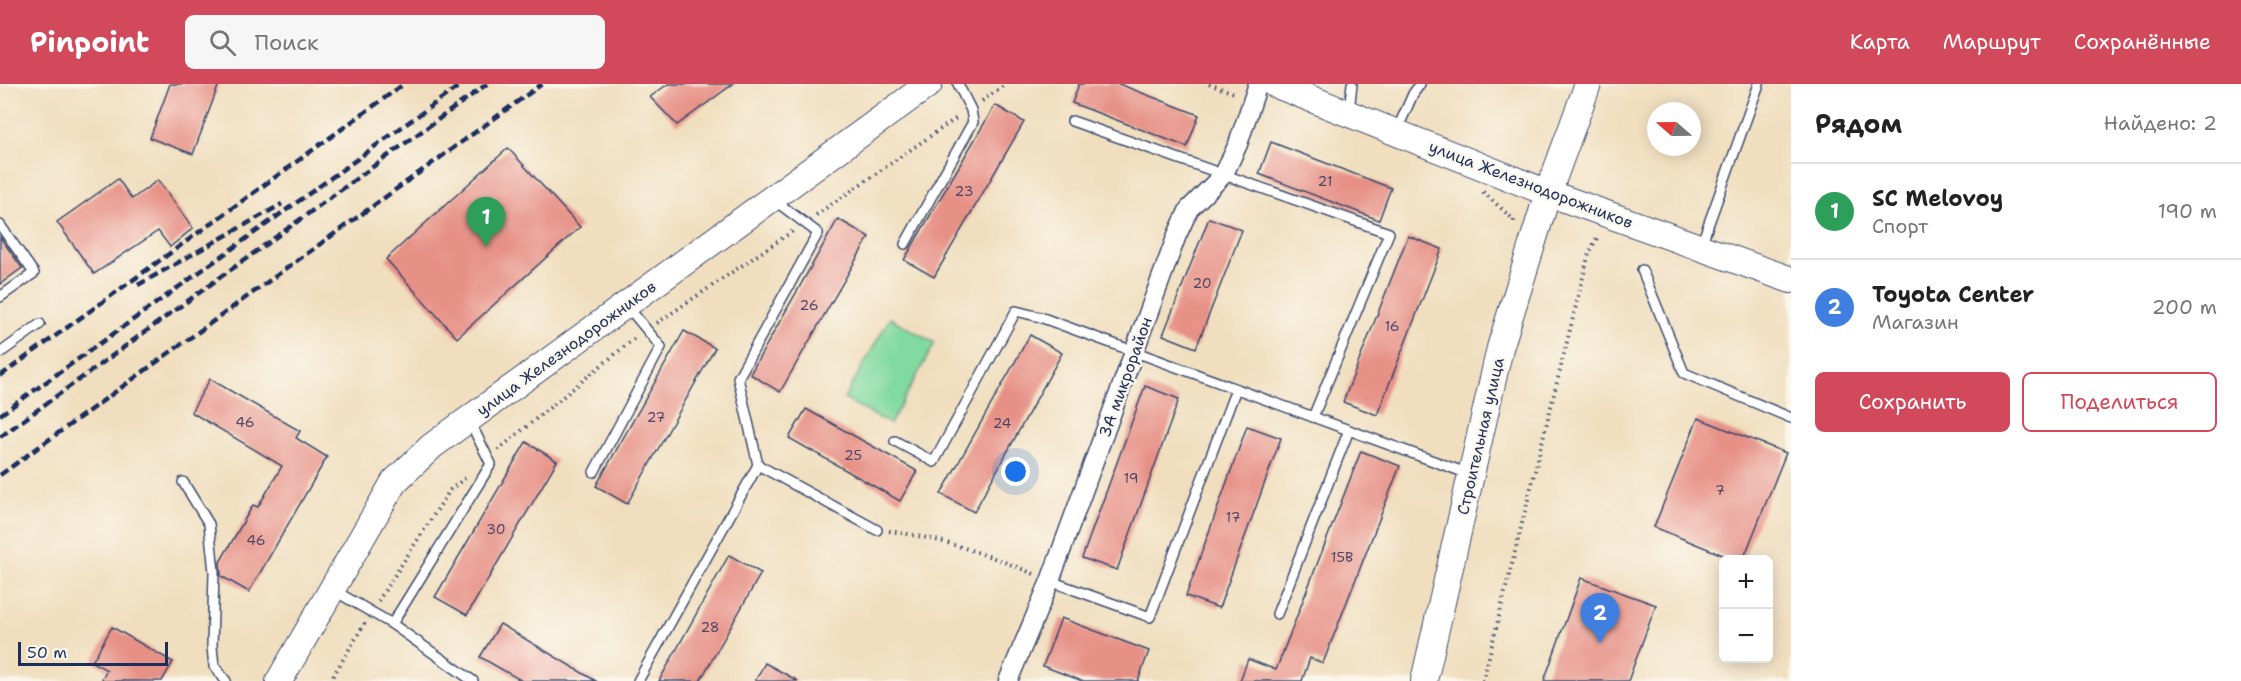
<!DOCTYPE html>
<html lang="ru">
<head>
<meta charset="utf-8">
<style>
	:root { --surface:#fff; --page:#f6f6f6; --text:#222; --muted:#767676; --line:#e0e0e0; --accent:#d1495b }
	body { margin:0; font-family:"Shantell Sans",sans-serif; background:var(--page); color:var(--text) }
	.controls { position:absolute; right:18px; bottom:18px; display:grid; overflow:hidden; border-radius:9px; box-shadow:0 3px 15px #0003 }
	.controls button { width:54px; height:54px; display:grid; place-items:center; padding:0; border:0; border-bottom:2px solid var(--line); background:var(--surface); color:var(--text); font:30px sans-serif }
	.compass { position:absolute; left:1647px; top:18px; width:54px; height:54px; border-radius:50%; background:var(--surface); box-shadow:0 3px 15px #0003; rotate:290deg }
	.scale { position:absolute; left:18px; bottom:15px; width:150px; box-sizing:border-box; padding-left:6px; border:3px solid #1b2f5e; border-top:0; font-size:16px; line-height:21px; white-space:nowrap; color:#1b2f5e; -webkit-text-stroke:4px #fbf7ec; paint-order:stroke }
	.you { position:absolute; left:1016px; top:388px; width:21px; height:21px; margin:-15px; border:4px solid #fff; border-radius:50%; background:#1a73e8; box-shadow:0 0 0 9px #1a73e833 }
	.badge { display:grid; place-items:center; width:39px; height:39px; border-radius:50%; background:var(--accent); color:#fff; font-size:20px; font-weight:700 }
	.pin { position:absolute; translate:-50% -50px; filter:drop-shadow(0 2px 3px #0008) }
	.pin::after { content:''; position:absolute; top:32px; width:21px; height:18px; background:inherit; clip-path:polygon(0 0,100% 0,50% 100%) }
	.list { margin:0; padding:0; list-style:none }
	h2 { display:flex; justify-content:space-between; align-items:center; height:78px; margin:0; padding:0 24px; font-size:26px }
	h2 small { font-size:20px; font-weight:400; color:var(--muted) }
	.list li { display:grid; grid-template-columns:39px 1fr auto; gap:18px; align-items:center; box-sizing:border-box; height:96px; padding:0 24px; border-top:2px solid var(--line) }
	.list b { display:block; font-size:22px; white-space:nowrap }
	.list p { margin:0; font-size:20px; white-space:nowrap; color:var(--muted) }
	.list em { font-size:20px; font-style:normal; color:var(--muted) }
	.actions { display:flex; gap:12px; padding:18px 24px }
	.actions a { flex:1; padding:14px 0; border:2px solid var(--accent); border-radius:9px; text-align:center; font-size:21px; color:var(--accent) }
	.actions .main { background:var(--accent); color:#fff }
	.icon { flex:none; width:33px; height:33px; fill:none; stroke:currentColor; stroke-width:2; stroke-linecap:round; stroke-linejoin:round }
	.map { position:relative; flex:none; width:1791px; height:597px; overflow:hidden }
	header { display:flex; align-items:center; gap:36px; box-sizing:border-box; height:84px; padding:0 30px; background:var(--accent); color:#fff }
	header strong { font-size:28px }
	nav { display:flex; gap:33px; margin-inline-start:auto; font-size:21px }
	.search { width:420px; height:54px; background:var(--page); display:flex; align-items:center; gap:15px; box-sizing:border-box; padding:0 21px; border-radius:9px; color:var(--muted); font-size:22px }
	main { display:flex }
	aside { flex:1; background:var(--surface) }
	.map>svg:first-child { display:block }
	.green { fill:#81da9f; stroke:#4e847e; stroke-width:1.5 }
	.building { fill:#e79086 }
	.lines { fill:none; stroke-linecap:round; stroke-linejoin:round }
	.lane-casing { stroke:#3b496c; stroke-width:12 }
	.street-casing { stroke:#3b496c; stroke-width:21 }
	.secondary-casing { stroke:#3b496c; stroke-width:28 }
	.path { stroke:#3b496c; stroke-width:4; stroke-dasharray:1.5 4.5; stroke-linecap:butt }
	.lane { stroke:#fff; stroke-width:9 }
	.street { stroke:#fff; stroke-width:18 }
	.secondary { stroke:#fff; stroke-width:26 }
	.rail { stroke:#1b2f5e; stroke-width:4.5; stroke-dasharray:9 4.5; stroke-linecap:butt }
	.labels { text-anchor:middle; stroke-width:5; stroke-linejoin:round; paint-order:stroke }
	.number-label { font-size:14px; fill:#4e4768 }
	.street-label { font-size:16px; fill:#1b2f5e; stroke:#fbf7ec }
</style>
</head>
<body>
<header>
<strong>Pinpoint</strong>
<div class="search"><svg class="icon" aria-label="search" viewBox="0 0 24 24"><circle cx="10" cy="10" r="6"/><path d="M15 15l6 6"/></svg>Поиск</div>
<nav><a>Карта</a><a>Маршрут</a><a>Сохранённые</a></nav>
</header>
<main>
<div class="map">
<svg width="1791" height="597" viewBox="0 0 1791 597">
	<rect width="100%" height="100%" fill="#fbf7ec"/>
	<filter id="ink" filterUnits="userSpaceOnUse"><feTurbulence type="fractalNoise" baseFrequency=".0167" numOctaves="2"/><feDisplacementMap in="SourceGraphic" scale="12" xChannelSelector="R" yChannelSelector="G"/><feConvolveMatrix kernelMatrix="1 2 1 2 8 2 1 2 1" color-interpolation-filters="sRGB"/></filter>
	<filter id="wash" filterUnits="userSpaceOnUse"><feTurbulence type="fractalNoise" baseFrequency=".008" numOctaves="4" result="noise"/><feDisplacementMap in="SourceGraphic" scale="24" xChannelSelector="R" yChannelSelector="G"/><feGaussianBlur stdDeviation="1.35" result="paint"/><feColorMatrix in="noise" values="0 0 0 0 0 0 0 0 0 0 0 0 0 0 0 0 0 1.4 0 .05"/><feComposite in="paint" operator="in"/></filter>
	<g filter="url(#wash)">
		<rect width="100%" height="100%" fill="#f0debe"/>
		<polygon class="green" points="890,234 935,259 890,340 844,315"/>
		<g id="blocks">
			<g class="building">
				<polygon points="170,0 219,0 193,70 150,54"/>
				<polygon points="668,0 733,0 677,41 650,13"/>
				<polygon points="1079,0 1119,0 1199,31 1187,63 1072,19"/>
				<polygon points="995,21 1024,38 934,193 904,176"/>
				<polygon points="1271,58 1391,104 1379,136 1259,90"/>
				<polygon points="508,64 580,143 457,254 386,175"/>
				<polygon points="118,95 132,115 158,96 193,144 170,163 158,147 94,190 57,138"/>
				<polygon points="1209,134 1242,146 1196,264 1163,251"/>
				<polygon points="838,135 869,153 780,308 750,290"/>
				<polygon points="1408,152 1442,165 1377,331 1343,318"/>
				<polygon points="0,153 22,184 0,200"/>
				<polygon points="684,247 715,264 627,420 596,402"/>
				<polygon points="1030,251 1062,269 974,428 941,410"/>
				<polygon points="210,295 300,347 296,354 327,373 249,508 221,492 220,478 253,421 258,423 282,382 191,328"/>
				<polygon points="1145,302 1179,315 1117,486 1082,474"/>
				<polygon points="806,325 917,387 900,417 789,354"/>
				<polygon points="1698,334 1786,369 1743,476 1735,476 1654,443"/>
				<polygon points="1247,342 1281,354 1219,524 1186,512"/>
				<polygon points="526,358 557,377 467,531 435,513"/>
				<polygon points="1361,367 1400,382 1323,579 1310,574 1302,597 1240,597 1248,575 1276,586"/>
				<polygon points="729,471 761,489 700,597 659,597"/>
				<polygon points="1581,494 1656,521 1628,597 1544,597"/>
				<polygon points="1061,534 1149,567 1138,597 1082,597 1043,582"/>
				<polygon points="500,540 596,597 522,597 480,573"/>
				<polygon points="112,543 173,578 162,597 101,597 107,586 92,578"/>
				<polygon points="765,579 798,597 755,597"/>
			</g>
		</g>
	</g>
	<g filter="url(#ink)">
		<use href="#blocks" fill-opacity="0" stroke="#3b496c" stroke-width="1.5"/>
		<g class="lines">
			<g class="lane-casing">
				<g id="lane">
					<polyline points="1349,27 1352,0"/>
					<polyline points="1072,37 1389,149 1313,333"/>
					<polyline points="1397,46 1413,10 1420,0"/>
					<polyline points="0,141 34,189 0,213"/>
					<polyline points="905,160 973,38 971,26 958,0"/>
					<polyline points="1701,161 1759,0"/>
					<polyline points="1642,186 1684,289 1791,334"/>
					<polyline points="0,269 40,240"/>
					<polyline points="895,357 934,378 1016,227 1040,233 1469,390"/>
					<polyline points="758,381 877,446"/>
					<polyline points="594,388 661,263 627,222"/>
					<polyline points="183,398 209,440 214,488 212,563 214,582 226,597"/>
					<polyline points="1050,497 1150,533 1236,305"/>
					<polyline points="335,507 392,540 473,597"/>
					<polyline points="1277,530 1349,346"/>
					<polyline points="392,540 491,380 469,336"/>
					<polyline points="638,597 758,381 738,294 818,149 774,116"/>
				</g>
			</g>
			<g class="street-casing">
				<polyline id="street" points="1008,597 1050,497 1177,151 1189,125 1224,90 1238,60 1258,0"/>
			</g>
			<g class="secondary-casing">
				<g id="secondary">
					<polyline points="1274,0 1548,109 1791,196"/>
					<polyline points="279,597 394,398 432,362 929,0"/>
					<polyline points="1424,597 1500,264 1548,109 1588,0"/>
				</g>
			</g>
			<g class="path">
				<polyline points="1209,0 1237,10"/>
				<polyline points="982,17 1006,0"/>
				<polyline points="1483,108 1514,136 1513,141"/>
				<polyline points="816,131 958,33"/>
				<polyline points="657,239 793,147"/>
				<polyline points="498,366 636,253"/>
				<path d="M889 447C940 454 987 470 1034 490"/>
				<polyline points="378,517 450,406 465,394"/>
				<polyline points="330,597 365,539"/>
				<polyline points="1483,597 1589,169 1598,152"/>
			</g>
			<use href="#lane" class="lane"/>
			<use href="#street" class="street"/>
			<use href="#secondary" class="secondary"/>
			<g class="rail">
				<polyline points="138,201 282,120"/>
				<polyline points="0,292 404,0"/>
				<polyline points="0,331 462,0"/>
				<polyline points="0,353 487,0"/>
				<polyline points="0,391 542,0"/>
			</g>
		</g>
	</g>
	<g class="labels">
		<g class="number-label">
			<text x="1325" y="102">21</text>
			<text x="964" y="112">23</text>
			<text x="1202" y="204">20</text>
			<text x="809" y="226">26</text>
			<text x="1392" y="247">16</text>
			<text x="656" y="338">27</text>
			<text x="245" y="343">46</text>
			<text x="1002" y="344">24</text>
			<text x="853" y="376">25</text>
			<text x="1131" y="399">19</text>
			<text x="1720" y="411">7</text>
			<text x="1233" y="438">17</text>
			<text x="496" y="450">30</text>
			<text x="256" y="461">46</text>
			<text x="1342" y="478">15В</text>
			<text x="710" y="548">28</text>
		</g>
		<g class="street-label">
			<text transform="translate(1531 100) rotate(21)" y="6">улица Железнодорожников</text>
			<text transform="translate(566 264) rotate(-36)" y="6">улица Железнодорожников</text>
			<text transform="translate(1125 293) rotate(-70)" y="6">3А микрорайон</text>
			<text transform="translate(1480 352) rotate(-77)" y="6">Строительная улица</text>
		</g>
	</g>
</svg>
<div class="controls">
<button>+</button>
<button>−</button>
</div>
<svg class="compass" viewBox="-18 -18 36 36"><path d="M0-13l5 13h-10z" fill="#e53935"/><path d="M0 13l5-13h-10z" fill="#767676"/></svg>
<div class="scale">50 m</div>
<div class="you"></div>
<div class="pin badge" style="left:486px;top:163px;background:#2e9e5b">1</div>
<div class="pin badge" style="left:1600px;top:559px;background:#3f7fe0">2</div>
</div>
<aside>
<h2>Рядом<small>Найдено: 2</small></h2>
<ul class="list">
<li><span class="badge" style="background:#2e9e5b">1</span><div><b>SC Melovoy</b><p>Спорт</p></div><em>190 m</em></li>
<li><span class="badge" style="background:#3f7fe0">2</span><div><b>Toyota Center</b><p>Магазин</p></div><em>200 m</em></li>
</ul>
<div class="actions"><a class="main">Сохранить</a><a>Поделиться</a></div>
</aside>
</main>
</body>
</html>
